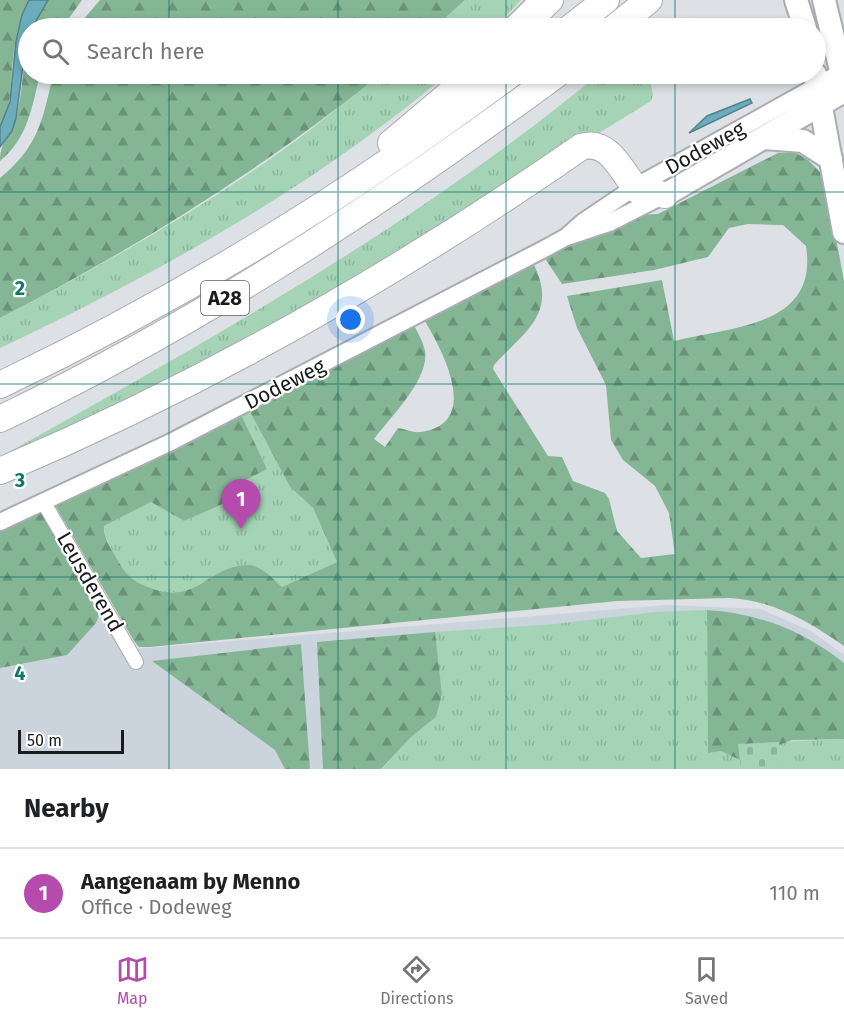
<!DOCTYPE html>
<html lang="en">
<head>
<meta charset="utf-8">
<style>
	:root { --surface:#fff; --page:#f2f2f2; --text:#202124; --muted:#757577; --line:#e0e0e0; --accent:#b44bad }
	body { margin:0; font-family:"Fira Sans",sans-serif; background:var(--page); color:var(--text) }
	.scale { position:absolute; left:18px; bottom:15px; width:106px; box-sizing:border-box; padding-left:6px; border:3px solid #1a1b1c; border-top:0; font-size:16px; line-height:21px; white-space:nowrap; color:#1a1b1c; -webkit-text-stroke:4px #fff; paint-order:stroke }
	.you { position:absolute; left:351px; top:320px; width:21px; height:21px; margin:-15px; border:4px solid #fff; border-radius:50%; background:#1a73e8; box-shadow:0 0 0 9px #1a73e833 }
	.badge { display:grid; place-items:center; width:39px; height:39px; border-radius:50%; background:var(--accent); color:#fff; font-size:20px; font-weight:700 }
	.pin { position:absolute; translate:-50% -50px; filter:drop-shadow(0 2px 3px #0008) }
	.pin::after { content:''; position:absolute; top:32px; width:21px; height:18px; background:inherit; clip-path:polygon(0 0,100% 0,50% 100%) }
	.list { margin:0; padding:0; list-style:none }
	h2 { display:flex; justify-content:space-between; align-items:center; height:78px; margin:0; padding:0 24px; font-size:26px }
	h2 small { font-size:20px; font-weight:400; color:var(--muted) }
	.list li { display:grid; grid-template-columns:39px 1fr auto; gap:18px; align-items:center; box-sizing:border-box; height:90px; padding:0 24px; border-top:2px solid var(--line) }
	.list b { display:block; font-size:22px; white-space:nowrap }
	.list p { margin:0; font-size:20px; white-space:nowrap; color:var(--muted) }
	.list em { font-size:20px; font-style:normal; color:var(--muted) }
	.icon { flex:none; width:33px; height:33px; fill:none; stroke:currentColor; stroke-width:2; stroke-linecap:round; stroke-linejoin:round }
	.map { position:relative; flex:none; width:844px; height:769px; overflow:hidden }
	.search { position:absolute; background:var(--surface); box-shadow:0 3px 9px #0003; left:18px; right:18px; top:18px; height:66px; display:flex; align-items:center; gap:15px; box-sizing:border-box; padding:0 21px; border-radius:33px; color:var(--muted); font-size:22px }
	.sheet { height:168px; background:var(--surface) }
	nav { display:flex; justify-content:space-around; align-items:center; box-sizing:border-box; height:84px; border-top:2px solid var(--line); background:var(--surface); font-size:16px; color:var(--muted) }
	nav a { display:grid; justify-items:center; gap:3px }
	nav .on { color:var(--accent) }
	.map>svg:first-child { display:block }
	.built { fill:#cbd3dc }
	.grass { fill:url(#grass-tufts) }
	.forest { fill:url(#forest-firs) }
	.cemetery { fill:url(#cemetery-stones) }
	.water { fill:#6badbc; stroke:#53818c; stroke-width:1.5 }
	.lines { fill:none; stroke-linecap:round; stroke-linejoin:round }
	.service-casing { stroke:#aaacaf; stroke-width:10 }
	.minor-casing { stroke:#aaacaf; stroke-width:16 }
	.tertiary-casing { stroke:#aaacaf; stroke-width:20 }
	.primary-casing { stroke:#aaacaf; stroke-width:26 }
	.motorway-casing { stroke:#aaacaf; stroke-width:28 }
	.service { stroke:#fff; stroke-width:7 }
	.minor { stroke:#fff; stroke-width:14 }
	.tertiary { stroke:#fff; stroke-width:16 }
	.primary { stroke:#fff; stroke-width:22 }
	.motorway { stroke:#fff; stroke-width:26 }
	.grid { fill:none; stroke:#0f766e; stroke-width:1.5; stroke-opacity:0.55 }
	.labels { text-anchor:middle; stroke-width:4.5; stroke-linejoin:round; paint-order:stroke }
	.shield { fill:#fff; stroke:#5f5f60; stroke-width:1.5 }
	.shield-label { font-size:20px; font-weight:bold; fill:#1a1b1c }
	.street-label { font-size:21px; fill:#1a1b1c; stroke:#fff }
	.grid-label { font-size:20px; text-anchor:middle; font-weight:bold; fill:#0f766e; stroke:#fff; stroke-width:4.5; stroke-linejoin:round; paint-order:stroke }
</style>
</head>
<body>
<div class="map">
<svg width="844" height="769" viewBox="0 0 844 769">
	<defs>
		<pattern id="grass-tufts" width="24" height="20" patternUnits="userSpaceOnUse" patternTransform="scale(1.5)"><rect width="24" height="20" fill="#a5d3b5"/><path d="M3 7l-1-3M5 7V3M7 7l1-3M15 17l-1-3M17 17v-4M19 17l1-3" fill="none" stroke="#8db59b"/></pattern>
		<pattern id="forest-firs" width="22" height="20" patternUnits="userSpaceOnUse" patternTransform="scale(1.5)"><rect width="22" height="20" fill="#84b695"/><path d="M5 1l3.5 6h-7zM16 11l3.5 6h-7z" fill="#6b9379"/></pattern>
		<pattern id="cemetery-stones" width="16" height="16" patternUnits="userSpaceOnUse" patternTransform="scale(1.5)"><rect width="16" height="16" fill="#a5d3b5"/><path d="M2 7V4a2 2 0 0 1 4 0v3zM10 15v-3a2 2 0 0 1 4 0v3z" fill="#8db59b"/></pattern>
	</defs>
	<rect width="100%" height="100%" fill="#dde0e4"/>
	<polygon class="built" points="53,502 137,649 666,605 760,609 811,631 844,655 844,769 0,769 0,526"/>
	<g class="grass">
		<polygon points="465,0 521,0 495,28 434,28"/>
		<path d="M381 74H447C317 185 155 275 0 348V318C102 266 202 209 294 142 324 120 352 96 381 74Z"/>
		<path d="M599 74H649L653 95 651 101 271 335 0 464V457C207 342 416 225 599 74Z"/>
		<path d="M247 406 290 487 313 508 337 562 282 587C273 580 260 565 248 565 206 565 199 607 148 587 135 582 127 576 120 564 114 552 104 539 104 526L151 502 184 521 227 501 223 493 226 490 267 469 239 410Z"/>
		<polygon points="707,610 708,752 721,751 740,760 741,769 382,769 411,737 436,717 442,694 435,632 555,624 655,612"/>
		<polygon points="844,739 844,769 781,769 779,745 786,742"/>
	</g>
	<g class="forest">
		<path d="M0 0H29C20 18 15 38 13 59 10 82 13 106 0 127Z"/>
		<polygon points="48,0 82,0 62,28 32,28"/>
		<polygon points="100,0 465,0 434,28 76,28"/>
		<path d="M28 39V74H40C32 107 28 138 0 161 0 140 12 135 17 114 23 89 23 63 28 39Z"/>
		<path d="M53 74H381C263 169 135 249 0 318V178C38 147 43 120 53 74Z"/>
		<path d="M778 153H796L807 159 821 173 827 190 844 281V646C809 622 773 600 729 598L617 601 150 647H139L134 641 53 502 239 410 267 469 226 490 223 493 227 502 184 521 151 502 104 526C103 539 114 552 120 564 127 576 135 582 148 587 199 607 206 565 248 565 261 565 273 579 282 587L337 562 313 508 290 487 247 406 412 321C416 330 423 341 425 351 430 378 389 419 374 439L385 447 398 428C406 429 413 433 421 432 484 423 440 346 422 316L531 259C560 312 527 329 494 365L493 369 548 456 562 457 573 481 605 493 609 499 617 531 641 558 675 554 669 513 655 486 623 460 611 440 606 385 577 328 567 296 662 280 674 341C731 327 819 327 806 246L783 225 748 224 729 228 708 257 654 270 562 284 546 260 545 252 637 215 658 214Z"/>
		<polygon points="40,509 99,615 96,623 67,655 0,668 0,529"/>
		<path d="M707 610C758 613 804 631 844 663V739L792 740 779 745 739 744 740 760 721 751 708 753Z"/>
		<polygon points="435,632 442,694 436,717 411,737 381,769 323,769 317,642"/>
		<polygon points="301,644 310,769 285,769 275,750 152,661"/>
	</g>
	<polygon class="cemetery" points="779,742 781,769 741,769 738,744"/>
	<g class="water">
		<polygon points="29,0 48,0 32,28 28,28 16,118 12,131 0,147 0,127 10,102 16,41 22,15"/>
		<polygon points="750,99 752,103 689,133 707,116"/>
	</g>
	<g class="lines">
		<g class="service-casing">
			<polyline id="service" points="503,28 531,0"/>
		</g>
		<g class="minor-casing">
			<polyline id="minor" points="44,503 136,662"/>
		</g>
		<g class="tertiary-casing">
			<g id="tertiary">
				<polyline points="567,237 609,223 664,195"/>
				<polyline points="0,522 171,442 546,248 566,237 583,222 635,187 842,72"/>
			</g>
		</g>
		<g class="primary-casing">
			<g id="primary">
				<polyline points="796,0 805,28"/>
				<polyline points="824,0 844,83"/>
				<polyline points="815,74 844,232"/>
				<polyline points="764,138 803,141 831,159"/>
				<polyline points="665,195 844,91"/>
			</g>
		</g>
		<g class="motorway-casing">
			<g id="motorway">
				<polyline points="521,28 550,0"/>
				<polyline points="570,28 606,0"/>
				<polyline points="614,28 649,0"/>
				<polyline points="391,143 473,74"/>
				<path d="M0 385C180 299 351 194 511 74"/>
				<path d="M0 419C198 324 381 204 557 74"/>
				<path d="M0 471C205 384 398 274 581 147 609 138 622 172 637 190L665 195"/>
			</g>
		</g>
		<use href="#service" class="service"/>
		<use href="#minor" class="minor"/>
		<use href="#tertiary" class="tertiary"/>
		<use href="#primary" class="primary"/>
		<use href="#motorway" class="motorway"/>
	</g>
	<path class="grid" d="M169 0V28M338 0V28M506 0V28M675 0V28M169 74V769M338 74V769M506 74V769M675 74V769M0 192H844M0 384H844M0 577H844"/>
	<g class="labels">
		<rect class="shield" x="201" y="281" width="48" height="34" rx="4.5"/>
		<g class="shield-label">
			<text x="225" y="305">A28</text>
		</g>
		<g class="street-label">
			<text transform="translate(705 148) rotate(-29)" y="7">Dodeweg</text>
			<text transform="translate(285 384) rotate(-27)" y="7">Dodeweg</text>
			<text transform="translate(90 582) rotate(60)" y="7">Leusderend</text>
		</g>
	</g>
	<g class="grid-label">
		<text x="20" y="295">2</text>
		<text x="20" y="487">3</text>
		<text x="20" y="680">4</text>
	</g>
</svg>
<div class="scale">50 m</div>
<div class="you"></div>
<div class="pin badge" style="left:241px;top:529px">1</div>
<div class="search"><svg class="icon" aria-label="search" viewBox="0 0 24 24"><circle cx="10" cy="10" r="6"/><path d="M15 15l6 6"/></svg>Search here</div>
</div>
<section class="sheet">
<h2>Nearby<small></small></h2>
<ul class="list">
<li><span class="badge">1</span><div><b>Aangenaam by Menno</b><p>Office · Dodeweg</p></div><em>110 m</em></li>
</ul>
</section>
<nav>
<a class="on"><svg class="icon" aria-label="map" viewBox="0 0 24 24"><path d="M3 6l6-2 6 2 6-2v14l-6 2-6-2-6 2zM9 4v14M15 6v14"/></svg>Map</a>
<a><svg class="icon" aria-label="directions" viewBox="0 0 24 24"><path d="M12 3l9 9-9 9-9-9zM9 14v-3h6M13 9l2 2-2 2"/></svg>Directions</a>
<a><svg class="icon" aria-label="saved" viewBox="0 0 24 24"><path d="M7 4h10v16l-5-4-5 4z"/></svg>Saved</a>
</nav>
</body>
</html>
